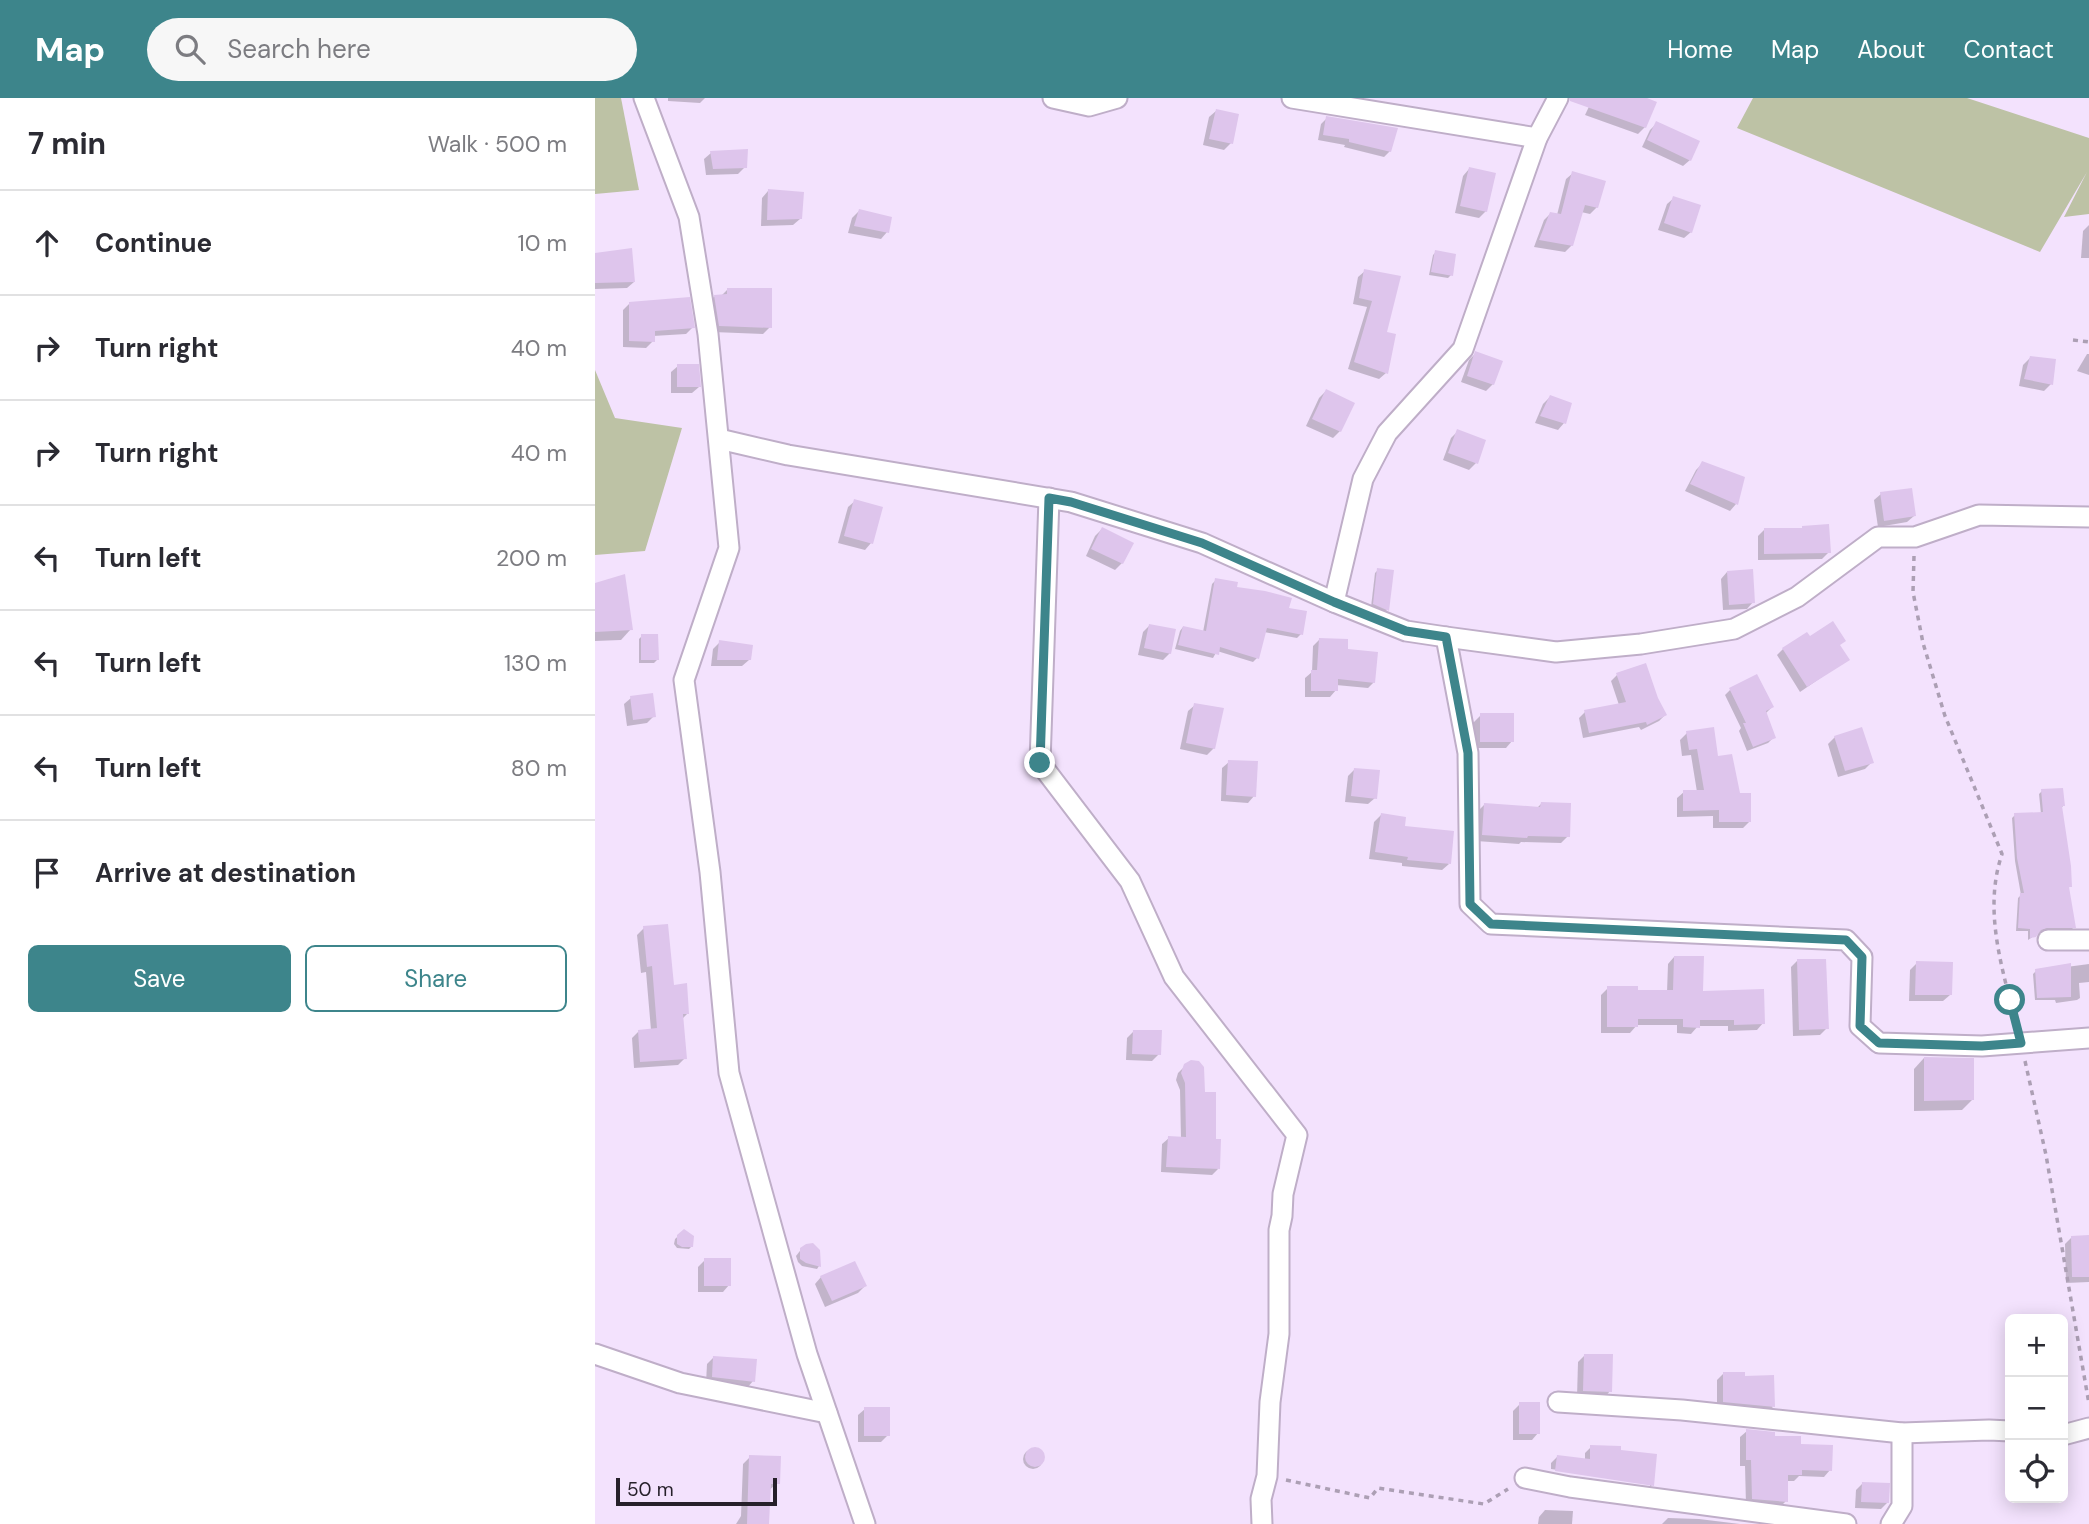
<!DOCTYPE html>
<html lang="en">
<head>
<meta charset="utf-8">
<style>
	:root { --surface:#fff; --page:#f7f7f7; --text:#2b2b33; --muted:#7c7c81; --line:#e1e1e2; --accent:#3d858b }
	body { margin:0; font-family:"DM Sans",sans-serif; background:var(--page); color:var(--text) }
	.controls { position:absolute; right:21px; bottom:21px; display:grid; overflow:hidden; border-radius:10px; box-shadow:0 4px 18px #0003 }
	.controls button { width:63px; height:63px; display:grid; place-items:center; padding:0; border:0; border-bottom:2px solid var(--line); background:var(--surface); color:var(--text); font:35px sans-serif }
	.scale { position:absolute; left:21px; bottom:18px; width:161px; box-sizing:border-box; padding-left:7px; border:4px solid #26202a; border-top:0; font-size:19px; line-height:24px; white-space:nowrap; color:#26202a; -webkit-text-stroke:5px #f3e2fd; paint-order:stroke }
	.stop { position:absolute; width:21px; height:21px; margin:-16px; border:5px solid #3d858b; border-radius:50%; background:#fff }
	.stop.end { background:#3d858b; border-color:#fff; box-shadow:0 2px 7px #0008 }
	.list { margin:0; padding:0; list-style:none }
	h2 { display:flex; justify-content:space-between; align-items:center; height:91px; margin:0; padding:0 28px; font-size:30px }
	h2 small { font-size:23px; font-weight:400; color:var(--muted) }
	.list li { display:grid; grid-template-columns:46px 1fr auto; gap:21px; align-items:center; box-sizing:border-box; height:105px; padding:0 28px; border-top:2px solid var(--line) }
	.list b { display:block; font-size:26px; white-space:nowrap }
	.list em { font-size:23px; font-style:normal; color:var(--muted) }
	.actions { display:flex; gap:14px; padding:21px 28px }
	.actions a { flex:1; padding:16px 0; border:2px solid var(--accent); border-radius:10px; text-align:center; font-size:24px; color:var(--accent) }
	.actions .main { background:var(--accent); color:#fff }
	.icon { flex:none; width:38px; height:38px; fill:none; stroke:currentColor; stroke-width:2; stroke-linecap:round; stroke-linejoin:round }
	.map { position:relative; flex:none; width:1494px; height:1426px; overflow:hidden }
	header { display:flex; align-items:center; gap:42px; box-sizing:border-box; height:98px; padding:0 35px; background:var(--accent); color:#fff }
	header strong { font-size:33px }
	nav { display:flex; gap:38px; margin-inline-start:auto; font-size:24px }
	.search { width:490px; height:63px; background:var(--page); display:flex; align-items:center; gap:18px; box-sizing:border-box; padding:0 24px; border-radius:38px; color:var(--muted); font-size:26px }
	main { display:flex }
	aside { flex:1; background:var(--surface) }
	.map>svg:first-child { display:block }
	.green { fill:#bdc2a5 }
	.shadow { fill:#0003 }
	.building { fill:#dec5ec }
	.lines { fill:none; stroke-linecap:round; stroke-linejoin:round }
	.minor-casing { stroke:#bfaec8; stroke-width:23 }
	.path { stroke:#ac9fb4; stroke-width:3.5; stroke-dasharray:5 5; stroke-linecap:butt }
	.minor { stroke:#fff; stroke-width:19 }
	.route { stroke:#3d858b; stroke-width:9 }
</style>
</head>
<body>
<header>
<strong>Map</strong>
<div class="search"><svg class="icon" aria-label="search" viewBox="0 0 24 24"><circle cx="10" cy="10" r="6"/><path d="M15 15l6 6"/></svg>Search here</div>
<nav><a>Home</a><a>Map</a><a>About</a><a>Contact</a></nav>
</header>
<main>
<aside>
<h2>7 min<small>Walk · 500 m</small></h2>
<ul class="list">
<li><svg class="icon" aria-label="ahead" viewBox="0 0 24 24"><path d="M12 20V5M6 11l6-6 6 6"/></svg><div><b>Continue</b></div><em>10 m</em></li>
<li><svg class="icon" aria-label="right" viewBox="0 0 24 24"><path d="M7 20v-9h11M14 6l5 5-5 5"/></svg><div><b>Turn right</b></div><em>40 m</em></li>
<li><svg class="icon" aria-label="right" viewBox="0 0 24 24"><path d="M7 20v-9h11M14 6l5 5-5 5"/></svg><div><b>Turn right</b></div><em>40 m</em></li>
<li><svg class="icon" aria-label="left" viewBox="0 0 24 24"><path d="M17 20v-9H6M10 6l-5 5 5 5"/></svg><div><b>Turn left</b></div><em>200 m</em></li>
<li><svg class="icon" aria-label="left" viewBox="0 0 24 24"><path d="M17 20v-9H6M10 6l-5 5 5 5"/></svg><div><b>Turn left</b></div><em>130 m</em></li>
<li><svg class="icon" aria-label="left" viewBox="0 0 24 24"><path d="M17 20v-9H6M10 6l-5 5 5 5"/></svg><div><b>Turn left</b></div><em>80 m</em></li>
<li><svg class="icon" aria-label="arrive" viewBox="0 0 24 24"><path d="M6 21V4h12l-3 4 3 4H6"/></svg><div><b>Arrive at destination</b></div></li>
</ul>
<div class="actions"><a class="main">Save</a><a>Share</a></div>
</aside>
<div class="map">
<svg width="1494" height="1426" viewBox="0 0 1494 1426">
	<rect width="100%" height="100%" fill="#f3e2fd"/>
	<g class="green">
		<polygon points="0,0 26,0 44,92 0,96"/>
		<polygon points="1158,0 1372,0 1494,40 1494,116 1469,119 1492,74 1445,154 1142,30"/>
		<polygon points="0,272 20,320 87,330 50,453 0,457"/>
	</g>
	<g class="shadow">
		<polygon points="73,0 110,0 105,5 73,3"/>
		<polygon points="998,0 1048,0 1050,29 1043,36 990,17"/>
		<polygon points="621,13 636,45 629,52 608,47 614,19"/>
		<polygon points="732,20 795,53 789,59 749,49 750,47 723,42 726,26"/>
		<polygon points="1062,25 1095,62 1088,68 1047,49 1055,32"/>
		<polygon points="116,55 150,69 143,76 111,77 109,61"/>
		<polygon points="874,71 891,113 884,120 860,115 868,78"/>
		<polygon points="978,75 1002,109 995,116 986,114 977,147 970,154 939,149 949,122 956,115 962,117 971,81"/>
		<polygon points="173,93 205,121 198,127 166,128 167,100"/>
		<polygon points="1079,100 1096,134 1089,140 1063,132 1072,106"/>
		<polygon points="264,113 292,134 286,141 253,135 257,120"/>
		<polygon points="1494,127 1494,160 1486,160 1488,133"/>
		<polygon points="841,154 856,177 853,180 834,177 838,157"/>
		<polygon points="0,157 39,184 32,190 0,191"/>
		<polygon points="770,173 790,235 791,275 784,281 753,271 772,209 758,206 763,179"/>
		<polygon points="132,192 175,229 168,236 118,234 113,205 120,198 126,198"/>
		<polygon points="35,205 98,229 91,236 58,238 58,243 51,250 28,249 28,212"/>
		<polygon points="881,255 898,286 891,293 866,284 874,262"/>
		<polygon points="1492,256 1494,256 1494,277 1482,273"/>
		<polygon points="1435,260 1456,286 1449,293 1424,288 1428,267"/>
		<polygon points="83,268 104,289 97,295 76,295 76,274"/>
		<polygon points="731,293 745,333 738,340 711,328 724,300"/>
		<polygon points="955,299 975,306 969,325 963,332 940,325 948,306"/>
		<polygon points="863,333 881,365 874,372 848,362 856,340"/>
		<polygon points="1108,365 1141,406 1135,413 1090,393 1101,372"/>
		<polygon points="1286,396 1319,418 1312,424 1283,429 1279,402"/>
		<polygon points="260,403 276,445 270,452 243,445 253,409"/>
		<polygon points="1207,430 1234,454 1227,461 1163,462 1163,438 1170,431"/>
		<polygon points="507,431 527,465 520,472 491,458 500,438"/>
		<polygon points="783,472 792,512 789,515 776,509 780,475"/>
		<polygon points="1132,474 1158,504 1152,511 1128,512 1126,481"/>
		<polygon points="621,482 692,511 706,536 702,540 669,534 662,560 658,564 622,553 618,560 580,551 585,533 588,529 608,534 617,486"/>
		<polygon points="0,487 36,531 26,542 0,543"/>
		<polygon points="554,528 575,555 568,562 543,557 548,534"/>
		<polygon points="47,538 62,562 59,565 44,565 44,541"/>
		<polygon points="1214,540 1253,561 1205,594 1182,557 1188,551"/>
		<polygon points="724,542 751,553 779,584 773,590 741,587 741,592 735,599 710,599 710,580 717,574 718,548"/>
		<polygon points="125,544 154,562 147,568 116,568 118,551"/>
		<polygon points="1022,577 1062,601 1070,617 1064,623 1046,632 1044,629 988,640 984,620 990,614 1024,607 1016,583"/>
		<polygon points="1135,592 1177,609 1171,615 1179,639 1173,645 1152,653 1144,633 1146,630 1130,597"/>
		<polygon points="36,600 59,618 52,625 32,628 29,606"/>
		<polygon points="600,607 619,650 612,657 585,651 593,613"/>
		<polygon points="886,617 917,643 911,650 879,650 879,624"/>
		<polygon points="1092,635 1143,697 1155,723 1148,730 1118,730 1118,718 1082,719 1082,700 1089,694 1102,694 1096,657 1087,658 1085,642"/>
		<polygon points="1240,639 1277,664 1270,671 1243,679 1233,646"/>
		<polygon points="634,664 659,698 653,705 626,703 627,670"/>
		<polygon points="760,671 780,700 773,706 750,704 753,678"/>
		<polygon points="1447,693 1469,707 1466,710 1475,788 1473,791 1479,829 1476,832 1448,832 1433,842 1433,833 1421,833 1423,800 1426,797 1420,763 1417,720 1420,717 1446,716 1444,696"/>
		<polygon points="946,706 973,738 966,745 926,744 924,746 881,743 883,713 889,707 942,710"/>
		<polygon points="786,717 808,730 854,766 847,772 807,768 807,765 774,761 779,724"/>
		<polygon points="49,830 77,888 93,915 87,921 90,960 83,967 39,970 37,940 44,933 56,932 51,874 46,875 42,837"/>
		<polygon points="1079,859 1107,894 1168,925 1162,932 1133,933 1133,928 1103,928 1096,936 1082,935 1082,927 1042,927 1035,935 1006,935 1006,897 1013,890 1041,894 1072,894 1073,866"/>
		<polygon points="1203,862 1232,930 1225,937 1198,938 1196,869"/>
		<polygon points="1322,865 1355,897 1348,903 1314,903 1315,872"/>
		<polygon points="1494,866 1494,884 1484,885 1485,900 1482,902 1461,905 1460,902 1440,902 1438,876 1441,873"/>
		<polygon points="539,933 564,956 557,963 531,962 532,940"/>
		<polygon points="1329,960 1378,1001 1367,1012 1319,1013 1319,971"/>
		<polygon points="590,968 609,996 619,1043 623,1071 617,1077 566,1074 567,1046 574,1040 586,1041 585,992 581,982 583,975"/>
		<polygon points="89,1133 97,1148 94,1151 82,1150 79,1146 80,1141"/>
		<polygon points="1477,1139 1494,1139 1494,1184 1471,1185 1470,1146"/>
		<polygon points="208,1149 224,1168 222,1171 207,1168 203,1164 201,1158"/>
		<polygon points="110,1162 134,1187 128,1194 103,1194 103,1169"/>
		<polygon points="226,1179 270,1188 263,1195 230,1209 220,1186"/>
		<polygon points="989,1258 1015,1293 1009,1300 982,1299 983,1264"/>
		<polygon points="119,1259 158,1283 152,1290 111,1285 112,1266"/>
		<polygon points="1129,1275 1178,1309 1171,1315 1122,1310 1122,1282"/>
		<polygon points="925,1306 943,1335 937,1342 918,1342 918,1313"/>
		<polygon points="270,1311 293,1337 286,1344 263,1344 263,1317"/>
		<polygon points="1152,1333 1205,1347 1235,1372 1229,1379 1204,1378 1199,1383 1191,1383 1191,1403 1185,1409 1151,1407 1150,1368 1145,1368 1145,1339"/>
		<polygon points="996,1349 1057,1387 1051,1393 955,1379 955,1375 1055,1389 1055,1385 956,1371 956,1365 962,1359 990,1362 990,1355"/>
		<circle cx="438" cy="1361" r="10"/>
		<polygon points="155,1359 183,1385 174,1392 173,1426 141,1426 146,1418 148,1366"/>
		<polygon points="1268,1385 1293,1404 1286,1411 1260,1410 1261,1392"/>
		<polygon points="950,1412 978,1413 977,1426 943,1426 944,1419"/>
		<polygon points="1073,1420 1104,1421 1145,1426 1067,1426"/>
	</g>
	<g class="building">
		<polygon points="975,0 1052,0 1062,4 1051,30 975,3"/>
		<polygon points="621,11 644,16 638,46 614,41"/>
		<polygon points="731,18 803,30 796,54 754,44 754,41 728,37"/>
		<polygon points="1061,23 1105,43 1096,63 1052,42"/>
		<polygon points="153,51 152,70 118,71 115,53"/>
		<polygon points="874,69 901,75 892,114 865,108"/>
		<polygon points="977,73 1011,83 1003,110 990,107 978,148 944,142 955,114 966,116"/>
		<polygon points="173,91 209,94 207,121 172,122"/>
		<polygon points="1078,98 1106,107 1097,135 1069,125"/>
		<polygon points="264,111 297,119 294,135 259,128"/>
		<polygon points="37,150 40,184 0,185 0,155"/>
		<polygon points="840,152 861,156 858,178 836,174"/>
		<polygon points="769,171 806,178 792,234 801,236 793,276 759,264 777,203 764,200"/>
		<polygon points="132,190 177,190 177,230 124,228 119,197 132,196"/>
		<polygon points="95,199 100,230 60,233 60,244 34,243 34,204"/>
		<polygon points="880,253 908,263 899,287 872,278"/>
		<polygon points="1435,258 1461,261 1458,287 1429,281"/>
		<polygon points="82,266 104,266 106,289 82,289"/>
		<polygon points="731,291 760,305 746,334 717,321"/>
		<polygon points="955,297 977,305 971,326 945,318"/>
		<polygon points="862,331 891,342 883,366 853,355"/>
		<polygon points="1107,363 1150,379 1143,407 1095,386"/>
		<polygon points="1317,390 1321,418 1289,423 1285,394"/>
		<polygon points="259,401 288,409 278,446 249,438"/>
		<polygon points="1234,426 1236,455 1169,456 1169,430 1207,430 1207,428"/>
		<polygon points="507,429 539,445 528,466 496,451"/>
		<polygon points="782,470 799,472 794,513 778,506"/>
		<polygon points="1158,471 1160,505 1134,507 1132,473"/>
		<polygon points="30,476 38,532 0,534 0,485"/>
		<polygon points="620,480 643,484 642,489 670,493 697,500 694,510 712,513 708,537 672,530 664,561 625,549 624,557 583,547 588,528 611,533"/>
		<polygon points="1238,523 1251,543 1245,547 1255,562 1212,589 1187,550 1212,534 1215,538"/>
		<polygon points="554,526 581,531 576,556 549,550"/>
		<polygon points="46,536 63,536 64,562 46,562"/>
		<polygon points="724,540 753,541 753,551 783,554 780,585 743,581 743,593 716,593 716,572 722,572"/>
		<polygon points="124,542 158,547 156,562 122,562"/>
		<polygon points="1051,565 1063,600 1072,617 1052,627 1051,624 994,635 989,612 1031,604 1021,575"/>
		<polygon points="1162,576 1179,609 1171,613 1181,640 1158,649 1148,625 1151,625 1134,590"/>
		<polygon points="58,595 61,619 38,622 35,598"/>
		<polygon points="599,605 629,610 620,651 591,645"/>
		<rect x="885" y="615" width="34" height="29"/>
		<polygon points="1119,629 1123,658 1137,656 1145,695 1156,695 1156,724 1124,724 1124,712 1088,713 1088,692 1109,692 1102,651 1094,652 1091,633"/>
		<polygon points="1267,629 1279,665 1250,673 1239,638"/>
		<polygon points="633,662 663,663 661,699 631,697"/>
		<polygon points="759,670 785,672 782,701 756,698"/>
		<polygon points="1468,690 1470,708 1467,708 1476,768 1477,789 1474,789 1481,830 1452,830 1446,832 1441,839 1435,840 1435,831 1423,830 1425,795 1429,795 1422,760 1419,715 1448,714 1446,691"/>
		<polygon points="946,704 976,705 975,739 933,738 932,740 887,737 889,705 945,709"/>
		<polygon points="786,715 811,719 810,728 859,733 856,766 812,762 813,759 780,754"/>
		<polygon points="73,826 79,887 92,885 94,916 88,916 92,961 45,964 43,932 62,930 57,868 52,869 48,828"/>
		<polygon points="1079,858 1109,858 1108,893 1169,891 1170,926 1139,927 1139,922 1105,922 1105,930 1088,929 1088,921 1043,921 1043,929 1012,929 1012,888 1043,888 1043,892 1078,892"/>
		<polygon points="1202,861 1231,861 1234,931 1204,932"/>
		<polygon points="1321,863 1358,864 1357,897 1320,897"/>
		<polygon points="1476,865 1476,899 1442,900 1440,871"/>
		<polygon points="538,932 567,932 566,957 537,956"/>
		<polygon points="1329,959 1379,960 1379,1002 1329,1003"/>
		<polygon points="596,962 604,963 609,969 610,994 621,994 621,1041 626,1041 625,1071 571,1069 573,1038 591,1039 590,985 586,975 589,966"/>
		<polygon points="89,1131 99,1138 98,1149 87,1149 82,1146 82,1137"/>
		<polygon points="1494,1137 1494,1179 1477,1179 1476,1138"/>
		<polygon points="218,1145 225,1152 226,1169 211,1165 205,1161 205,1150 211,1146"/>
		<rect x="109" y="1160" width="27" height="28"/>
		<polygon points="260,1163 272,1188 237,1203 225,1178"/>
		<polygon points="989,1256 1018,1256 1017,1294 988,1293"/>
		<polygon points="118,1258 162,1261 160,1284 117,1279"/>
		<polygon points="1128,1274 1150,1274 1150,1278 1179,1277 1180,1309 1128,1304"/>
		<rect x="924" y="1304" width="21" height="32"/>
		<rect x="269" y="1309" width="26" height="29"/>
		<polygon points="1151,1331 1180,1334 1180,1338 1206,1338 1206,1346 1238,1347 1237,1373 1207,1372 1207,1377 1193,1377 1193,1404 1157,1401 1156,1362 1151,1362"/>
		<polygon points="995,1347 1026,1348 1026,1352 1062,1356 1059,1388 960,1373 962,1357 995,1361"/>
		<circle cx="440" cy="1359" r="10"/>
		<polygon points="154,1357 186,1358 185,1386 176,1386 174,1426 152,1426"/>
		<polygon points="1267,1384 1295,1385 1294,1405 1266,1404"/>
	</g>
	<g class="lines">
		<g class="minor-casing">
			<g id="minor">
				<polyline points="49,0 94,119 113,236 134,450 89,582 115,774 134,975 212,1256 270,1426"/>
				<polyline points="458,0 494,8 522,0"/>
				<polyline points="697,0 942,40"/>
				<polyline points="963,0 942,40 868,251 792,335 768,381 739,504 811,533 851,539 961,554 1046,546 1139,531 1202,499 1283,439 1320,439 1384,417 1494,419"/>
				<polyline points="124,341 193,357 476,404 607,445 739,504"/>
				<polyline points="454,400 445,665 535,783 579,879 702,1037 688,1096 687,1118 684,1132 684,1236 675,1304 672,1378 666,1401 667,1426"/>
				<polyline points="851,539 873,655 875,806 896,826 1251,842 1267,859 1265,928 1284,945 1387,948 1494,940"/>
				<polyline points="1453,842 1494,842"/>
				<polyline points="0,1256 85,1285 232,1315"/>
				<polyline points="963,1304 1087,1312 1307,1335 1394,1332 1415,1333"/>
				<polyline points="1468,1337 1494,1330"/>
				<polyline points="930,1380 975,1389 1251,1426"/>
				<polyline points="1296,1426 1307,1408 1307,1335"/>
			</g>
		</g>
		<g class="path">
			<polyline points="1478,242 1494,244"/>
			<path d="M1319 458 1318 494 1328 545 1350 618 1407 756C1388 812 1407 870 1421 925"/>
			<polyline points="1430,963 1451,1057 1494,1306"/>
			<polyline points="691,1382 775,1400 783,1390 889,1406 913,1391"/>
		</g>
		<use href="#minor" class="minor"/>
	</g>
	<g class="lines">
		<polyline class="route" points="445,665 454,400 476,404 607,445 739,504 811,533 851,539 873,655 875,806 896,826 1251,842 1267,859 1265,928 1284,945 1387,948 1426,945 1415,902"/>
	</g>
</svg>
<div class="controls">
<button>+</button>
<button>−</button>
<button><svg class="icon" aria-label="locate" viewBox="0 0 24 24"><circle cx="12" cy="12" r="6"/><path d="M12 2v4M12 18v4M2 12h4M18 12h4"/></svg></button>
</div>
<div class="scale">50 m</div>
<div class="stop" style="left:1415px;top:902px"></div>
<div class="stop end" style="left:445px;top:665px"></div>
</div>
</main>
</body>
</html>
